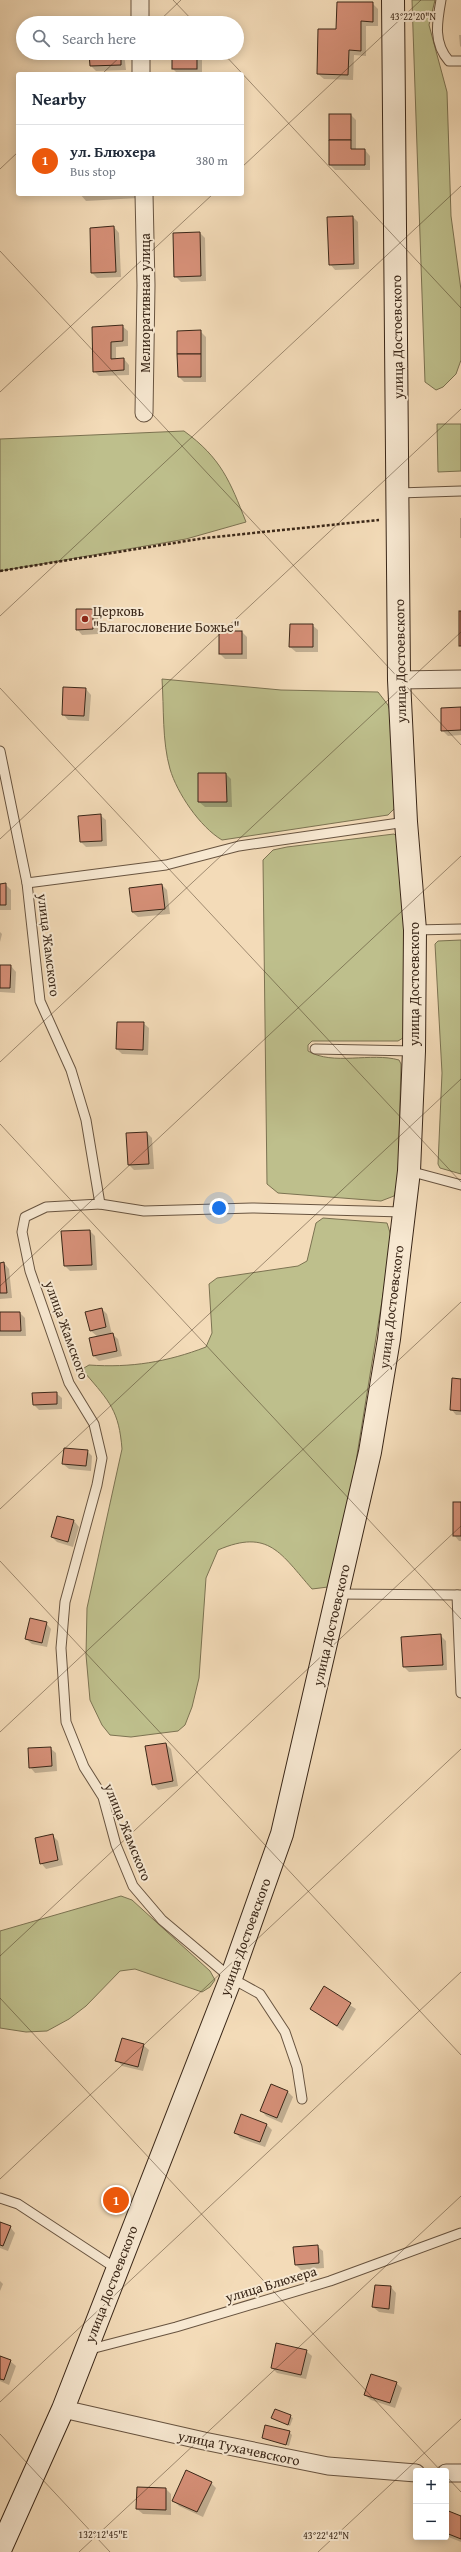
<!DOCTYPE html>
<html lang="en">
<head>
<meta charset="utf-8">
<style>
	:root { --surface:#fff; --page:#f6f6f7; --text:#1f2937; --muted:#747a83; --line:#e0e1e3; --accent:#ea580c }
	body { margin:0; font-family:"Gentium Book Plus",serif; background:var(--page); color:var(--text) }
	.controls { position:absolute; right:12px; bottom:12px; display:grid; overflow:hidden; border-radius:4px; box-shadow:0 2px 10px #0003 }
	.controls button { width:36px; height:36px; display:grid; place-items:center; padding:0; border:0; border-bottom:1px solid var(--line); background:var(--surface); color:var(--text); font:20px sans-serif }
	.you { position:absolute; left:219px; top:1208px; width:14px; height:14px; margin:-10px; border:3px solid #fff; border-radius:50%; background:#1a73e8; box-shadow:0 0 0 6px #1a73e833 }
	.badge { display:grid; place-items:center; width:26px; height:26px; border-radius:50%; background:var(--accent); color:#fff; font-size:13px; font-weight:700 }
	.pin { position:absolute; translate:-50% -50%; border:2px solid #fff; box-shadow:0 1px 4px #0006 }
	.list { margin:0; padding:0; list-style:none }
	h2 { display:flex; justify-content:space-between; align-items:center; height:52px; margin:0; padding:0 16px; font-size:17px }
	h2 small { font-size:13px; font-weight:400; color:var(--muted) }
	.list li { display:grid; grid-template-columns:26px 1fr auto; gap:12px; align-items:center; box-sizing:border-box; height:72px; padding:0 16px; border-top:1px solid var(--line) }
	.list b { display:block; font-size:15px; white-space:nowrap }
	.list p { margin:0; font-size:13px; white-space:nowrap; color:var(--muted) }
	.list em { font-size:13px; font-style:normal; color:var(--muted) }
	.icon { flex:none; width:22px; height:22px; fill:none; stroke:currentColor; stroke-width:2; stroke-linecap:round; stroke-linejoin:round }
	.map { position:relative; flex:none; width:461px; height:2552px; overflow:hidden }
	.search { position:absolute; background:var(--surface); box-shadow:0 2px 10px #0003; left:16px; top:16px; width:228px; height:44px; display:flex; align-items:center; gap:10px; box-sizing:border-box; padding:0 14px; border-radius:22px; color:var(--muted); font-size:15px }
	.panel { position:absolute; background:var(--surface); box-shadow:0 2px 10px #0003; left:16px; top:72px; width:228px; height:124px; border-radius:4px }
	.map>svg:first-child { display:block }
	.green { fill:#bebf8c; stroke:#7c7352 }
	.shadow { fill:#0003 }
	.building { fill:#d69078; stroke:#3a2718 }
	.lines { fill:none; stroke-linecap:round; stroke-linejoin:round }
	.service-casing { stroke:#685440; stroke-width:11 }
	.minor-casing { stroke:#685440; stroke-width:19 }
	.secondary-casing { stroke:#3a2718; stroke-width:24 }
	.path { stroke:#3a2718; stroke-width:2.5; stroke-dasharray:3 2; stroke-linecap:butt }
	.service { stroke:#f7e8d1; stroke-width:9 }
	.minor { stroke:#f7e8d1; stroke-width:17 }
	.secondary { stroke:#f7e8d1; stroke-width:22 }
	.ticks { fill:none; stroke:#3a2718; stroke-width:1; stroke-opacity:0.45 }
	.poi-dot { fill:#8f2418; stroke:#f7e8d1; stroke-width:1.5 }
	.labels { text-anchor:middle; stroke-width:4; stroke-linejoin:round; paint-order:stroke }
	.street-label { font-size:14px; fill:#3a2718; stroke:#f7e8d1 }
	.poi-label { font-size:14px; fill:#3a2718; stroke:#f7e8d1; text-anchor:start }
	.ticks-label { font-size:10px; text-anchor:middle; fill:#3a2718; stroke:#f7e8d1; stroke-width:4; stroke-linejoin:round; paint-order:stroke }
</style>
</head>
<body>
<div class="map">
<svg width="461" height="2552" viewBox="0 0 461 2552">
	<rect width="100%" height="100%" fill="#f3dbb8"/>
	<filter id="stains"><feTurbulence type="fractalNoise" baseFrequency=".005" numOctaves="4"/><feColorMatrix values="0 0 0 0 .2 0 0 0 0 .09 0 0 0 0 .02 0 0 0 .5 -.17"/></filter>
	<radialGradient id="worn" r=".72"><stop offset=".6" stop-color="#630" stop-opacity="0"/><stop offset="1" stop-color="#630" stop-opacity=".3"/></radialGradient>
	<g class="green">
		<polygon points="412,0 435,0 429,25 447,92 451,216 461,290 461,360 456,374 443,387 436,390 425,382"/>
		<polygon points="437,424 461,424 461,471 438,472"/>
		<path d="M184 431C221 458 230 481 246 522L186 539 0 571V439Z"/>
		<path d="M162 679 281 690 378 692 388 705 393 719 396 807 388 815 222 840C200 827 177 793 170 769 162 741 164 708 162 679Z"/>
		<path d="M394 834 399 838 402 846 407 1030 403 1038 398 1041H312L308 1045V1051C333 1066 371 1052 399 1060L401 1064 398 1182 394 1196 381 1201 278 1193 267 1184 263 860 273 850 287 847Z"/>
		<polygon points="461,940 461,1174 440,1168 438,1164 442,1073 435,944 438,941"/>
		<path d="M323 1218 387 1223 392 1239 341 1554 328 1587 312 1589C281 1554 269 1528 218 1550L206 1578 199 1678 192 1707 185 1725 178 1731 154 1734 131 1737 110 1735 102 1725 90 1700 86 1655 87 1608 122 1449C119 1411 110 1402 85 1373L84 1368 89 1365C131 1368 167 1362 206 1347L212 1333 209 1284 217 1278 298 1266 307 1261 316 1223Z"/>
		<polygon points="121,1896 132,1900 210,1971 215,1980 210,1987 202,1992 135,1969 120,1971 86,2006 69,2019 47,2031 26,2032 0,2028 0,1931"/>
	</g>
	<g class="shadow">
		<polygon points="372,3 378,9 378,26 366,26 366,56 354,55 353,80 324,79 318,74 337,30"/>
		<polygon points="111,18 116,23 90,23"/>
		<polygon points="459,35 461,35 461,47 460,46"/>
		<polygon points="90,53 124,53 126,70 96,71 91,66"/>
		<polygon points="173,53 202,53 202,74 178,74 173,69"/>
		<polygon points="351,115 356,120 356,150 365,150 370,156 370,170 335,170 330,165"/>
		<polygon points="80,194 138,194 138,198 86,201"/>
		<polygon points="353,217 358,222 359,269 335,270 330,264"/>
		<polygon points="114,227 119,233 121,277 97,278 92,273"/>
		<polygon points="200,233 205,238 206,281 181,282 175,276 174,234"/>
		<polygon points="122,326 128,331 128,346 116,347 116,360 124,359 129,365 129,375 99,376 94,371 93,328"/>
		<polygon points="200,331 206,337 206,382 184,382 179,377"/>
		<rect x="460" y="518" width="1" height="20"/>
		<polygon points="77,610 93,610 98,615 98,634 82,635 77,629"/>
		<polygon points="312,625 318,630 318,652 296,652 290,647"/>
		<polygon points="220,632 242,632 247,637 247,659 225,659 220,654"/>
		<polygon points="86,689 91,695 89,721 68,720 63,714"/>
		<polygon points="461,708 461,735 448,736 442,730"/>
		<polygon points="226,774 231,779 232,807 205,807 199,802"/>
		<polygon points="100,815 106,820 107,846 86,847 81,842"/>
		<polygon points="5,884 11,890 11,910 0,910 0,885"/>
		<polygon points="162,885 167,890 170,914 138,917 132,912"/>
		<polygon points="0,932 2,934 0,942"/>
		<polygon points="0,966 11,966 16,972 15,993 0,992"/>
		<polygon points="143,1023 149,1028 148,1055 122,1054 117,1049"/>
		<polygon points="147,1133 152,1138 154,1169 134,1170 129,1165"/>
		<polygon points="90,1231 95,1236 97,1270 70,1271 65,1266"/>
		<polygon points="4,1263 9,1269 12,1298 0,1299 0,1264"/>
		<polygon points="102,1309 107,1314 112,1334 118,1339 122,1356 99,1361 94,1356 90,1339 98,1337 91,1331 87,1313"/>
		<polygon points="0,1313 20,1313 25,1318 26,1336 0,1336"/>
		<polygon points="461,1380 461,1415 456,1415 451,1409"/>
		<polygon points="56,1393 62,1398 62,1409 39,1410 34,1405"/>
		<polygon points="87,1451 92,1456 91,1471 69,1469 63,1464"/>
		<polygon points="461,1503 461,1541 459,1541 454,1535"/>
		<polygon points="57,1517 74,1521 79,1527 73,1547 57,1542 52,1537"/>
		<polygon points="46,1623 51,1629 47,1647 32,1644 26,1639"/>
		<polygon points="440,1635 446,1641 447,1670 409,1672 404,1667 402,1637"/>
		<polygon points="166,1744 171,1749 178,1786 158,1790 153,1784"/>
		<polygon points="50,1748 56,1753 57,1771 35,1773 30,1767"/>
		<polygon points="52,1835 58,1841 63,1865 46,1869 41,1863"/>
		<polygon points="324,1988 356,2009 343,2031 311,2009"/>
		<polygon points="143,2045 149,2050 143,2071 122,2066 117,2060"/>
		<polygon points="271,2085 288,2092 293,2097 282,2123 266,2116 261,2110"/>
		<polygon points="266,2124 272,2130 265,2147 240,2138 235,2132"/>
		<polygon points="0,2223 10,2227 15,2233 8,2251 0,2248"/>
		<polygon points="317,2246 323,2251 324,2268 301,2270 296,2265"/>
		<polygon points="0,2281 3,2284 0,2291"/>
		<polygon points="391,2287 396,2293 394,2314 379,2312 373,2307"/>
		<polygon points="306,2351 312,2356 306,2379 277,2373 272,2368"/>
		<polygon points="0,2357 10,2361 16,2366 9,2385 0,2381"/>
		<polygon points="396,2383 402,2388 395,2408 371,2400 365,2395"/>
		<polygon points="276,2410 293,2418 290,2426 272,2418"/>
		<polygon points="289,2432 292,2435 289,2446 263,2437"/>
		<polygon points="211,2483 216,2488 203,2517 179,2506 173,2500"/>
		<polygon points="138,2488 166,2489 171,2494 171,2515 143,2514 137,2509"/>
		<polygon points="446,2511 461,2517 461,2542 446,2536"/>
	</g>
	<g class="building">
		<polygon points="337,2 373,2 373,22 361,21 361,51 349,50 348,75 317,74 318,29 336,29"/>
		<polygon points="112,17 112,23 89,23 89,18"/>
		<polygon points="89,53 121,53 121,65 90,66"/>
		<rect x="172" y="53" width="25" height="16"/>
		<rect x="329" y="114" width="22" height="26"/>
		<polygon points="329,140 351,140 351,149 365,149 365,165 329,165"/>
		<polygon points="353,216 354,264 329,265 327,217"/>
		<polygon points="114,226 116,272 91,273 90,228"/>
		<polygon points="200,232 201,276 174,277 173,233"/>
		<polygon points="123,325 123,341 111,342 111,359 124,358 124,370 93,372 92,327"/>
		<polygon points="201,330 201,354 177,354 177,331"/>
		<polygon points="177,354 201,354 201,377 178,377"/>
		<polygon points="76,609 93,609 93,629 76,630"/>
		<rect x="459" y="611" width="2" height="35"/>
		<polygon points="290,624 313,624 313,647 289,647"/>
		<rect x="219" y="631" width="23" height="23"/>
		<polygon points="63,687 86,688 84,716 62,715"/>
		<polygon points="461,707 461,730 441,731 441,708"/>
		<polygon points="198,773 226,773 227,802 198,802"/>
		<polygon points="101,814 102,841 80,842 78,816"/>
		<polygon points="6,883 6,905 0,905 0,884"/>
		<polygon points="162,884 165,909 132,912 129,888"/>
		<polygon points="0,965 11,965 10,988 0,988"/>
		<polygon points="117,1022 144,1022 143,1050 116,1049"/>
		<polygon points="147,1132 149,1164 128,1165 126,1133"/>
		<polygon points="90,1230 92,1265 64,1266 61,1231"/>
		<polygon points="4,1262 7,1293 0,1293 0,1263"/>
		<polygon points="102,1308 106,1327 90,1331 85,1312"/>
		<polygon points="0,1312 20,1312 21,1331 0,1331"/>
		<polygon points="113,1333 117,1351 93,1356 89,1338"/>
		<polygon points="452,1378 461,1379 461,1411 450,1410"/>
		<polygon points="57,1392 57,1404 33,1405 32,1393"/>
		<polygon points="64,1448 88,1450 86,1466 62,1464"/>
		<rect x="453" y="1502" width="8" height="34"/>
		<polygon points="57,1516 74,1520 68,1542 51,1537"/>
		<polygon points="30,1618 47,1622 42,1643 25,1639"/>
		<polygon points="441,1634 443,1665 403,1667 401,1637"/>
		<polygon points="166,1743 173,1781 152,1785 145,1746"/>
		<polygon points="51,1747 52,1766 29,1768 28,1748"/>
		<polygon points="53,1834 58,1860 40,1864 35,1838"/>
		<polygon points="324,1986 351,2003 337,2026 310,2009"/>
		<polygon points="122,2038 144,2044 138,2067 115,2061"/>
		<polygon points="271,2084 288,2091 277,2118 260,2111"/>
		<polygon points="241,2114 267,2124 260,2142 234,2133"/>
		<polygon points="0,2222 11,2226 3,2246 0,2245"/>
		<polygon points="318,2245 319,2263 295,2265 293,2247"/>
		<polygon points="375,2285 391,2286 389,2309 372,2307"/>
		<polygon points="276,2343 307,2350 301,2375 271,2368"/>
		<polygon points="0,2356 11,2360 4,2380 0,2379"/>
		<polygon points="371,2374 397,2382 390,2403 364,2395"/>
		<polygon points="275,2409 291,2415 288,2425 271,2418"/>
		<polygon points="265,2425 290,2431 286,2445 262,2438"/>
		<polygon points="186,2470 212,2482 197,2512 172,2501"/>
		<polygon points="137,2487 166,2488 166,2510 136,2509"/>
		<polygon points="446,2510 461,2516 461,2539 446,2533"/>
	</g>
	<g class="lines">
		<g class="service-casing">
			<g id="service">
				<path d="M441 0C437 22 433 43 449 61H461"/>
				<polyline points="399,493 461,491"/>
				<polyline points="0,751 27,883 40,1001 71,1070 86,1120 100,1204 46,1207 25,1217 22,1232 30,1271 69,1383 94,1424 102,1458 97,1485 65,1602 61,1648 66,1722 84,1767 103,1797 116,1845 133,1886 162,1920 231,1978 260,1994 285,2032 297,2067 302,2099"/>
				<polyline points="27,883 166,865 239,846 406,822"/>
				<polyline points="415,930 461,929"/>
				<polyline points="315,1049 414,1051"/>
				<polyline points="409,1171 461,1185"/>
				<polyline points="100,1204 144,1211 252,1208 403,1212"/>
				<polyline points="338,1594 461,1595"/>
				<polyline points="457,1595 461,1693"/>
				<polyline points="0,2198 18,2204 117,2269"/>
				<polyline points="87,2350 176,2327 330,2281 461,2233"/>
			</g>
		</g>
		<g class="minor-casing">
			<g id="minor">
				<polyline points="140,0 140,23"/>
				<polyline points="141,53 141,74"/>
				<polyline points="144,194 146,285 144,413"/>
				<polyline points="399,680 461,679"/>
				<polyline points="63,2409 204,2441 328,2466 416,2473"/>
				<polyline points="446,2473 461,2473"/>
			</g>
		</g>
		<g class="secondary-casing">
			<polyline id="secondary" points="0,2550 63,2409 231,1978 282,1834 370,1452 389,1339 409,1171 414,1051 415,930 406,822 399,680 393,0"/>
		</g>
		<polyline class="path" points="0,571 205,538 379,520"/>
		<use href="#service" class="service"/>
		<use href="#minor" class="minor"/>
		<use href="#secondary" class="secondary"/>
	</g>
	<path class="ticks" d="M173 0 195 23M157 23 181 0M223 53 461 308M102 74 124 53M242 167 421 0M0 169 18 152M0 251 461 745M0 392 213 194M0 616 461 186M0 688 461 1182M0 839 461 409M0 1062 461 632M0 1124 461 1619M0 1286 461 856M0 1509 461 1079M0 1561 461 2055M0 1732 461 1302M0 1956 461 1526M0 1998 441 2471M0 2179 461 1749M0 2402 461 1972M0 2434 110 2552M446 2476 461 2492M79 2552 461 2196M318 2552 461 2419"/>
	<circle class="poi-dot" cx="85" cy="619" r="4"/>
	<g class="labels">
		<g class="street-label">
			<text transform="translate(145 303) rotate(-90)" y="5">Мелиоративная улица</text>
			<text transform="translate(397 337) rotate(-91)" y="5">улица Достоевского</text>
			<text transform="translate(400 661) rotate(-91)" y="5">улица Достоевского</text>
			<text transform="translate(49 945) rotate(83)" y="5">улица Жамского</text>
			<text transform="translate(414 984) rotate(-90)" y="5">улица Достоевского</text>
			<text transform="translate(391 1307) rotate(-83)" y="5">улица Достоевского</text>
			<text transform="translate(67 1330) rotate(70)" y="5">улица Жамского</text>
			<text transform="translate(331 1625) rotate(-77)" y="5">улица Достоевского</text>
			<text transform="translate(128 1832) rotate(68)" y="5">улица Жамского</text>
			<text transform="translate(245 1937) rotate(-70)" y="5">улица Достоевского</text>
			<text transform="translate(111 2284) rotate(-69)" y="5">улица Достоевского</text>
			<text transform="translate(271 2284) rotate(-17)" y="5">улица Блюхера</text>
			<text transform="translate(239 2448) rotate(12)" y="5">улица Тухачевского</text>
		</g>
		<g class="poi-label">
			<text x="93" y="616">Церковь<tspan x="93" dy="16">"Благословение Божье"</tspan></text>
		</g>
	</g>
	<g class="ticks-label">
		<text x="413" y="20">43°22'20"N</text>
		<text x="103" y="2538">132°12'45"E</text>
		<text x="326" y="2539">43°22'42"N</text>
	</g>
	<rect width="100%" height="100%" filter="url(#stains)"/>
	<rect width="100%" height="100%" fill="url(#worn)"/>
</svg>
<div class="controls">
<button>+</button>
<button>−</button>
</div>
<div class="you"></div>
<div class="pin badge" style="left:116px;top:2200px">1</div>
<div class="search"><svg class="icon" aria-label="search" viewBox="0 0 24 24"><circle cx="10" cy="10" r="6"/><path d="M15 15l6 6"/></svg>Search here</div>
<section class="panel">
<h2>Nearby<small></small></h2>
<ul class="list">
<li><span class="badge">1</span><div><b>ул. Блюхера</b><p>Bus stop</p></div><em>380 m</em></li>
</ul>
</section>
</div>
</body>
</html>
